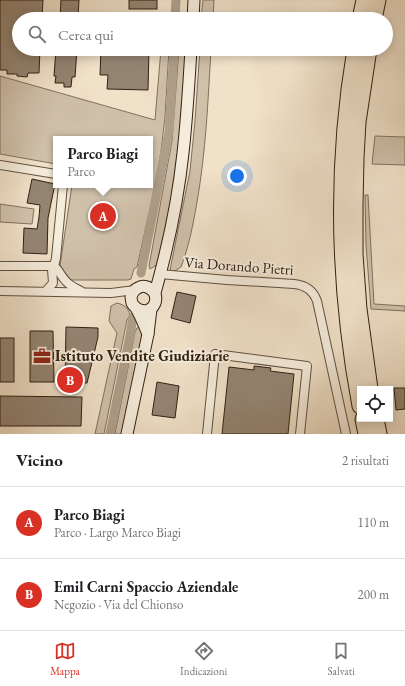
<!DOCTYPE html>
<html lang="it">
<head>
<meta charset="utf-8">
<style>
	:root { --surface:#fff; --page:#f2f2f2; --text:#202124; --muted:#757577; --line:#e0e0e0; --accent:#d93025 }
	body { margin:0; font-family:"EB Garamond",serif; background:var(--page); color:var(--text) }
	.controls { position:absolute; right:12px; bottom:12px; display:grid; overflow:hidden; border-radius:0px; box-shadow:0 2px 10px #0003 }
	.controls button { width:36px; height:36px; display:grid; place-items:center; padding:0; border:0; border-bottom:1px solid var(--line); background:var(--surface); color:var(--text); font:20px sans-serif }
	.you { position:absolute; left:237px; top:176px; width:14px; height:14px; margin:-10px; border:3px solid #fff; border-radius:50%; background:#1a73e8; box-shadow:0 0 0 6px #1a73e833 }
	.badge { display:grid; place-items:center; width:26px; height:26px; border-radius:50%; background:var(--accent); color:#fff; font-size:13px; font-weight:700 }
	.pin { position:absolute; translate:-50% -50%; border:2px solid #fff; box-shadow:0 1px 4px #0006 }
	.popup { position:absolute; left:53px; top:136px; width:100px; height:52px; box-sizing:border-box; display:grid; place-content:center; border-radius:0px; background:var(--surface); filter:drop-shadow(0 1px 3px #0005); font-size:13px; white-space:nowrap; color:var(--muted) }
	.popup b { font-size:15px; color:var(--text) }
	.popup::after { content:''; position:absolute; left:50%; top:100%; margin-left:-8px; border:8px solid transparent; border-top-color:var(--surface) }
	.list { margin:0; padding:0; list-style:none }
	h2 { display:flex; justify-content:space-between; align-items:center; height:52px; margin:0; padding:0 16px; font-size:17px }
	h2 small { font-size:13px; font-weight:400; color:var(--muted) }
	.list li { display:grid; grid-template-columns:26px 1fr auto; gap:12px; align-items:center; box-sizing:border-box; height:72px; padding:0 16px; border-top:1px solid var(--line) }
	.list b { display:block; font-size:15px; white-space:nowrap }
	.list p { margin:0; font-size:13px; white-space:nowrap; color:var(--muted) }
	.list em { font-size:13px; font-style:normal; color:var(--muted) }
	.icon { flex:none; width:22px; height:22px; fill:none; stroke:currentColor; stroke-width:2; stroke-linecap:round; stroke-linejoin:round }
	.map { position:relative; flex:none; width:405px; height:434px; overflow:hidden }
	.search { position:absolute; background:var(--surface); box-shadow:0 2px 10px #0003; left:12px; right:12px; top:12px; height:44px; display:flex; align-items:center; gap:10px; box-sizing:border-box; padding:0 14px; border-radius:22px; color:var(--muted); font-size:15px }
	.sheet { height:196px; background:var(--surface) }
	nav { display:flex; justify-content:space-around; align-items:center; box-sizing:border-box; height:56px; border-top:1px solid var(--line); background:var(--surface); font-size:11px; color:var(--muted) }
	nav a { display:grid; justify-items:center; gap:2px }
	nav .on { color:var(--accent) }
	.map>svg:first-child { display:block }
	.green { fill:#cfc0aa; stroke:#7f705e }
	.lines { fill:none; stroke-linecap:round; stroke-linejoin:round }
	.canal { stroke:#ae9f8b; stroke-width:9 }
	.building { fill:#938472; stroke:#2f2013 }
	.street-casing { stroke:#5f5040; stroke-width:10 }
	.secondary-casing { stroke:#2f2013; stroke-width:13 }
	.highway-casing { stroke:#2f2013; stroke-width:17 }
	.street { stroke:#f5ecdc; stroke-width:8 }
	.secondary { stroke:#f5ecdc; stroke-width:11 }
	.highway { stroke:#f0e1c9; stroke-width:15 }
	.labels { text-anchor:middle; stroke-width:4; stroke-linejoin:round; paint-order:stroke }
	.street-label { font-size:15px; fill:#2f2013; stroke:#f5ecdc }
	.poi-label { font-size:15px; font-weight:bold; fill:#2f2013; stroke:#f5ecdc; text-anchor:start }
</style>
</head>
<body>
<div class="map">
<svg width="405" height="434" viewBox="0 0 405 434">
	<rect width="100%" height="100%" fill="#f0e1c9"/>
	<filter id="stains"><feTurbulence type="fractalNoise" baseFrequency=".005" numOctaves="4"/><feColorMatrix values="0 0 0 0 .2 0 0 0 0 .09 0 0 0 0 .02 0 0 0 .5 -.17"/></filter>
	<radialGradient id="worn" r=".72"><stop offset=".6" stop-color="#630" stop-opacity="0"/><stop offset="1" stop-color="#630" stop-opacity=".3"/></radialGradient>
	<g class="green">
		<polygon points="203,0 214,0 213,19 201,19"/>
		<polygon points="161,49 169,49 165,117 161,151 155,186 137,267 134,269 131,279 128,280 71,280 60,266 72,185 150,185 150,139 56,139 56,164 0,154 0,76 155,120"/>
		<polygon points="179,49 187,49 178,170 158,264 150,269 149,266 172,141"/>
		<path d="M200 49H211C208 100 206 151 197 202 193 225 189 246 181 267L173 272 170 271 171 265 190 171 195 121Z"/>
		<polygon points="375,136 405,137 405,165 372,164"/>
		<polygon points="365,195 368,195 374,304 405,306 405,311 371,309 366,245"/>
		<polygon points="0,204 34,209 32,224 0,222"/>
		<path d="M117 303C125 305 128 308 130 315L127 320 104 434H95L117 333 109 321 111 306Z"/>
		<polygon points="139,327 144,335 124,434 115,434 135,332 137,328"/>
	</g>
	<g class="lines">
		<g class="canal">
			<polyline points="175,19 176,0"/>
			<polyline points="141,273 169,132 174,49"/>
			<polyline points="110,434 130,336 133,317"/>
		</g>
	</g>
	<g class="building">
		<polygon points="0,0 43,0 42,19 19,19 19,49 40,49 39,73 28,73 27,77 17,76 17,74 7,74 7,70 0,70"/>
		<polygon points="61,0 79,0 78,17 60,17"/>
		<rect x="129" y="0" width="28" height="9"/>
		<polygon points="56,49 77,49 75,77 72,77 71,87 64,87 64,83 55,83 56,76 54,76"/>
		<polygon points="101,49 149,49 148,90 107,89 108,75 100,75"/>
		<polygon points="32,179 55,184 48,218 47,254 23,253 24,228 37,229 39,217 40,205 27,203"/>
		<polygon points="177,292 196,296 190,323 171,318"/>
		<polygon points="66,327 98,328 98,337 87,383 65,383"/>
		<polygon points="30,331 53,331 54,382 30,382"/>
		<rect x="0" y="338" width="14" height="44"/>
		<polygon points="254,366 271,368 270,371 294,374 288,434 222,434 229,367 254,370"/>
		<polygon points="157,382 179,386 175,418 152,415"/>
		<polygon points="394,388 405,388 405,409 396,410"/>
		<polygon points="0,396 82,397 81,426 0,426"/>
	</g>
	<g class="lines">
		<g class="street-casing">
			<g id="street">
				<polyline points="0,165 56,174"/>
				<polyline points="0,266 54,266 56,258 63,185"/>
				<path d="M160 274 227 280 294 284C305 285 313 290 317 301L346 434"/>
				<polyline points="0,291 111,293 135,290"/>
				<path d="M46 291 53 283 52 269 54 266C59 270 60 274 64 279 68 285 75 288 81 291"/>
				<polyline points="207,434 215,354 307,366 300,434"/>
			</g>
		</g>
		<g class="secondary-casing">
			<g id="secondary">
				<polyline points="193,19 194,0"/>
				<path d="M155 293C168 247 178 200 183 153 187 118 189 83 191 49"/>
				<path d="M136 308C154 319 164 293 147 287 144 286 141 286 138 288 135 289 132 293 131 297 131 299 132 302 132 303 134 307 134 305 136 308 141 316 144 325 148 334"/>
				<polyline points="127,434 148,334 151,309"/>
			</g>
		</g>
		<g class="highway-casing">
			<g id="highway">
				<polyline points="360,19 364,0"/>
				<polyline points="374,19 378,0"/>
				<path d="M355 49C335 167 338 288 360 406"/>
				<polyline points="369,49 358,122 356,158 355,205 355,254 359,309 370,389"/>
				<polyline points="363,419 366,434"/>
				<polyline points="376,419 379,434"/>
			</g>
		</g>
		<use href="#street" class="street"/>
		<use href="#secondary" class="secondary"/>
		<use href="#highway" class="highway"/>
	</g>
	<defs>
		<g id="office-bare" transform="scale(1.38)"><path d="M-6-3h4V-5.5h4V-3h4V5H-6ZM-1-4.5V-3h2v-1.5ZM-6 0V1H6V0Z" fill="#8f2418" stroke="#f5ecdc" stroke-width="2.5" paint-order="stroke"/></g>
	</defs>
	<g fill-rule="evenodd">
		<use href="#office-bare" x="42" y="356"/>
	</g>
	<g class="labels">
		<g class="street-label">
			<text transform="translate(239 266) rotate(4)" y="5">Via Dorando Pietri</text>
		</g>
		<g class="poi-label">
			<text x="55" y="361">Istituto Vendite Giudiziarie</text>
		</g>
	</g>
	<rect width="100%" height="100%" filter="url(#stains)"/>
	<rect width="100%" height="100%" fill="url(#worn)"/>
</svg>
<div class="controls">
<button><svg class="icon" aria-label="locate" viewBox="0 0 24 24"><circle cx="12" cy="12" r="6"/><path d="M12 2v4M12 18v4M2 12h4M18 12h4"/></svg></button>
</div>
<div class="you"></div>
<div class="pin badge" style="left:103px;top:216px">A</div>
<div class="popup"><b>Parco Biagi</b>Parco</div>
<div class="pin badge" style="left:70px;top:380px">B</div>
<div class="search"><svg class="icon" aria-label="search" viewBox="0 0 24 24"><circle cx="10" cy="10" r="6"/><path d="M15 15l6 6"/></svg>Cerca qui</div>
</div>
<section class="sheet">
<h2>Vicino<small>2 risultati</small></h2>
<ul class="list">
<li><span class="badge">A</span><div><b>Parco Biagi</b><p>Parco · Largo Marco Biagi</p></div><em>110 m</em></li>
<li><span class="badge">B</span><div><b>Emil Carni Spaccio Aziendale</b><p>Negozio · Via del Chionso</p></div><em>200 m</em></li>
</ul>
</section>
<nav>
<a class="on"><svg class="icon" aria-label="map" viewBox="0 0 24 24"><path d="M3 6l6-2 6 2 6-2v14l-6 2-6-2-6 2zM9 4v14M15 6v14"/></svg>Mappa</a>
<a><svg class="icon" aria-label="directions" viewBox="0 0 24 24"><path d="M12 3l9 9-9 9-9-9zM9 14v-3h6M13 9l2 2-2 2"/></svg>Indicazioni</a>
<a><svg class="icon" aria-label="saved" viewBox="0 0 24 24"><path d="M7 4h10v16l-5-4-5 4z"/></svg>Salvati</a>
</nav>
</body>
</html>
